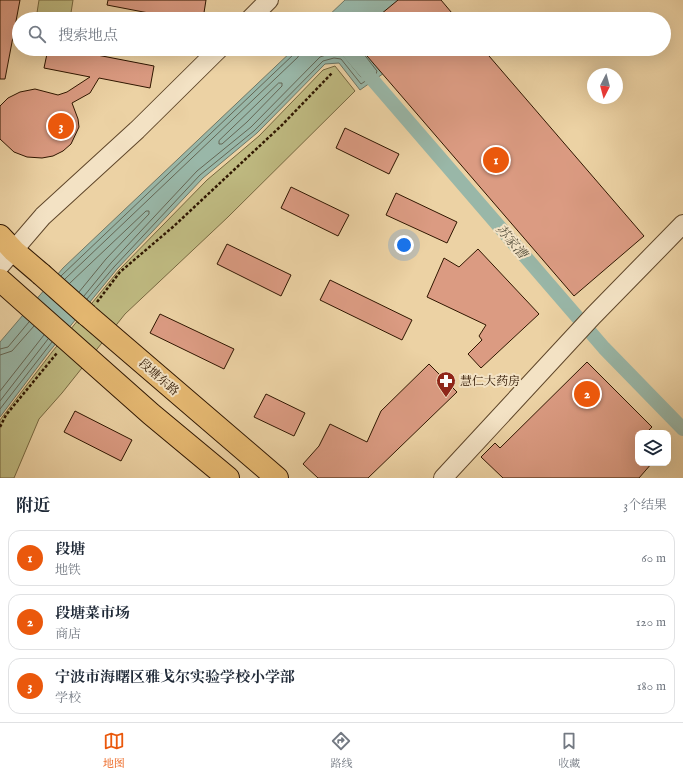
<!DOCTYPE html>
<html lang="zh">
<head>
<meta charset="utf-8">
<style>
	:root { --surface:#fff; --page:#f6f6f7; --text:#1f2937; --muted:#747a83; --line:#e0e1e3; --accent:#ea580c }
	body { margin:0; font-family:"IM FELL English","Noto Serif SC",serif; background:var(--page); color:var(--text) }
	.controls { position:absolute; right:12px; bottom:12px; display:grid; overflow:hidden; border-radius:8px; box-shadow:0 4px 16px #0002 }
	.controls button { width:36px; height:36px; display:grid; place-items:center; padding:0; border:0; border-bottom:1px solid var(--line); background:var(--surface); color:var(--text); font:20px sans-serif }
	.compass { position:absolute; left:587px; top:68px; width:36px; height:36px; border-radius:50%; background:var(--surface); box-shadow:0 4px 16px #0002; rotate:186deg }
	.you { position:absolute; left:404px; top:245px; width:14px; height:14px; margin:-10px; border:3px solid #fff; border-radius:50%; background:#1a73e8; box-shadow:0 0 0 6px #1a73e833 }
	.badge { display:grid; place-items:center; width:26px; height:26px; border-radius:50%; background:var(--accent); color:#fff; font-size:13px; font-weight:700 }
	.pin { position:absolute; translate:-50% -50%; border:2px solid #fff; box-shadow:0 1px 4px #0006 }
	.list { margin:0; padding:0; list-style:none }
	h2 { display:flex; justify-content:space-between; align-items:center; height:52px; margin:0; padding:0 16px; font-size:17px }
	h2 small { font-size:13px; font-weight:400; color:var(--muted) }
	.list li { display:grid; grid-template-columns:26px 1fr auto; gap:12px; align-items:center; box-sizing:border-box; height:56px; margin:0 8px 8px; padding:0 8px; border:1px solid var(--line); border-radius:12px }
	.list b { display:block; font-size:15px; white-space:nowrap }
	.list p { margin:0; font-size:13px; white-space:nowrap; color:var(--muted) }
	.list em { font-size:13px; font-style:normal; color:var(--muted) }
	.icon { flex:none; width:22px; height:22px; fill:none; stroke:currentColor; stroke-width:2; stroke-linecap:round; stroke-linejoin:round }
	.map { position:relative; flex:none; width:683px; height:478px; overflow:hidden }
	.search { position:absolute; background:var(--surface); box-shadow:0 4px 16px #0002; left:12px; right:12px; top:12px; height:44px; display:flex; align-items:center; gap:10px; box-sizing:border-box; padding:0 14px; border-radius:22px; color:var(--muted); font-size:15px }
	.sheet { height:244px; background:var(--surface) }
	nav { display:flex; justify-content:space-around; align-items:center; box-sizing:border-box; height:56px; border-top:1px solid var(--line); background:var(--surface); font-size:11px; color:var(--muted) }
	nav a { display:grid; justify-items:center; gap:2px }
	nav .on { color:var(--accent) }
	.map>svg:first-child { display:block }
	.green { fill:#bfba81; stroke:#776840 }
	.water { fill:#99b7a8; stroke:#6f7765 }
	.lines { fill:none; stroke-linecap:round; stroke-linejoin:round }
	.shore { stroke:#646654; stroke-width:1 }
	.canal { stroke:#99b7a8; stroke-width:14 }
	.building { fill:#db9b82; stroke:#2f1600 }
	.minor-casing { stroke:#5e4529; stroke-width:20 }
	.major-casing { stroke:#2f1600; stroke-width:24 }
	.path { stroke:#2f1600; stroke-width:2.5; stroke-dasharray:3 2; stroke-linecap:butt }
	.minor { stroke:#f3e2c4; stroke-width:18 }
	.major { stroke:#e6b972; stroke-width:22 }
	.major-bridge-casing { stroke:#2f1600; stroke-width:24; stroke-linecap:butt }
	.major-bridge { stroke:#e6b972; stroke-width:22 }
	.labels { text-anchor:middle; stroke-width:4; stroke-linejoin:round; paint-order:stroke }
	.street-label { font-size:12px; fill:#2f1600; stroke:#f3e2c4 }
	.poi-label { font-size:12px; fill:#2f1600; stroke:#f3e2c4; text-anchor:start }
	.water-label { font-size:13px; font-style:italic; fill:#544e3b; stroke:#f3e2c4 }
</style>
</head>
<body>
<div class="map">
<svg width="683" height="478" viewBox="0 0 683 478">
	<rect width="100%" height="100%" fill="#ecd2a4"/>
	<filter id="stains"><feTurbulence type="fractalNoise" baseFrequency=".005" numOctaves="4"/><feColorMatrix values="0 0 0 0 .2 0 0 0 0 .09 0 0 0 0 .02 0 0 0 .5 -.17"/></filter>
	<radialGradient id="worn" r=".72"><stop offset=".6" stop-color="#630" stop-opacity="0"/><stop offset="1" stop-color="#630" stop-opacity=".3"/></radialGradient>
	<g class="green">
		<polygon points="39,0 73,0 70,19 36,19"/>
		<polygon points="335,66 355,91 228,217 125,314 62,393 39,419 14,478 0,478 0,420 52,352 119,270 207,180 259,136 323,70"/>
	</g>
	<g class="water">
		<polygon points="345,0 406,0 390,19 325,19"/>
		<polygon points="294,49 367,49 384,73 360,90 339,63 325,64 257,133 203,178 117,269 49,352 0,417 0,342 63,268"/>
	</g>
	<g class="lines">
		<g class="shore">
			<polygon points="279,83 282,83 282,86 247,122 222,144 219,144 219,141"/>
			<polyline points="61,276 294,54 296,49"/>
			<polyline points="65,279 298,57 301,49"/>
			<polyline points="70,283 146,211 149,211 149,214 106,259 79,292"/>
			<polyline points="84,296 111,263 197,171 251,127 320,57 332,53 342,54 361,77 369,73 369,70 361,61 358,49"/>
			<polyline points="87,299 114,267 200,175 254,131 323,61 334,58 341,59 361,84 376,74 377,71 363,53"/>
			<polyline points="0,349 8,347 29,322"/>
			<polyline points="0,355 12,351 34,326"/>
			<polyline points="0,391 44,335"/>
			<polyline points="0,401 48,339"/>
			<polyline points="0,409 52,342"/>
		</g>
		<polyline class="canal" points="346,49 604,348 683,429"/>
	</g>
	<g class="building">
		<polygon points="0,0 20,0 5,79 0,79"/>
		<polygon points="108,0 206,0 203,19 180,19 107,5"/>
		<polygon points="398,0 441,0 457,19 375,19"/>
		<polygon points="48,49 66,49 154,66 150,88 99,78 90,93 72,103 78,119 79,127 71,144 63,151 53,156 42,158 27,157 14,152 0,139 0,106 8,98 20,92 35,89 58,95 67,92 90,77 44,68"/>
		<polygon points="361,49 483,49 644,236 574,296"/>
		<polygon points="345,128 399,154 389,174 336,148"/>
		<polygon points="291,187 349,215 338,236 281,208"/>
		<polygon points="396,193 457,222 447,243 386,215"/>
		<polygon points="227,244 291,275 281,296 217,264"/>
		<polygon points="478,249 539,314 481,368 468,354 482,340 479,336 486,325 427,297 444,258 459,267"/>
		<polygon points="330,280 412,320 402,340 320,300"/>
		<polygon points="160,314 234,349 224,369 150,333"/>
		<polygon points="587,362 652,427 646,433 638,433 638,463 652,463 639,478 503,478 481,457 495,443 500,448"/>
		<polygon points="429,364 457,392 368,478 318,478 303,464 319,446 330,424 367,442 381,411"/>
		<polygon points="266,394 305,413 294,436 254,417"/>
		<polygon points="75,411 132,440 121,461 64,432"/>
	</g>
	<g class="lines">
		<g class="minor-casing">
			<g id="minor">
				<polyline points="250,19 269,0"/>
				<polyline points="0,266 43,216 137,130 219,49"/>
				<polyline points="443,478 593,316 683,224"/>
			</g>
		</g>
		<g class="major-casing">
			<g id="major">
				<polyline points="0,236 14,251 41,274"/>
				<polyline points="0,280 151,414 228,478"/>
				<polyline points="87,315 277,478"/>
			</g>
		</g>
		<g class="path">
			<polyline points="97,302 120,272 174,226 282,125 332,73"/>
			<polyline points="0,427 6,415 57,353"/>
		</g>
		<use href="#minor" class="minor"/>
		<use href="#major" class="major"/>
		<g class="major-bridge-casing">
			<polyline id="major-bridge" points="41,274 87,315"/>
		</g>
		<use href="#major-bridge" class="major-bridge"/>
	</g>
	<defs>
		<g id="pharmacy-pin" transform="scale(1)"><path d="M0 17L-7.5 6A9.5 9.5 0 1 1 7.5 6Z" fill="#8f2418" stroke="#f3e2c4"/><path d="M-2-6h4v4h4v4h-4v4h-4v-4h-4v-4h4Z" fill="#fff"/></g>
	</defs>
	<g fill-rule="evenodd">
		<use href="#pharmacy-pin" x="446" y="381"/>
	</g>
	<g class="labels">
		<g class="street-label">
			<text transform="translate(159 377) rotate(41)" y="4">段塘东路</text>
		</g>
		<g class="poi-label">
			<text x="460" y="385">慧仁大药房</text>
		</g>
		<g class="water-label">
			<text transform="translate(512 241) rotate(49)" y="5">苏家漕</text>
		</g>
	</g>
	<rect width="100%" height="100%" filter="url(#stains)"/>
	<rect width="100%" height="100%" fill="url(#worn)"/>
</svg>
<div class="controls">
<button><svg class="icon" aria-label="layers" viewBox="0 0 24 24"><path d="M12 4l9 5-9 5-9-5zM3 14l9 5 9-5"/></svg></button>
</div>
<svg class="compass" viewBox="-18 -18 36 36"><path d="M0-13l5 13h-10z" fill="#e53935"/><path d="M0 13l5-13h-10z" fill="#747a83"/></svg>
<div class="you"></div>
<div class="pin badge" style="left:496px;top:160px">1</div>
<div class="pin badge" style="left:587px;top:394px">2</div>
<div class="pin badge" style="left:61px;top:126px">3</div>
<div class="search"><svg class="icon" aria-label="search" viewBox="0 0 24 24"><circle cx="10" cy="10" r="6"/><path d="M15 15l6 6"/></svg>搜索地点</div>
</div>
<section class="sheet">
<h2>附近<small>3个结果</small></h2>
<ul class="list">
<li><span class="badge">1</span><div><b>段塘</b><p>地铁</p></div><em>60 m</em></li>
<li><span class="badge">2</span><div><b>段塘菜市场</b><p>商店</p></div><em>120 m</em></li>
<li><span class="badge">3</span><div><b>宁波市海曙区雅戈尔实验学校小学部</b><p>学校</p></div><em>180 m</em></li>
</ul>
</section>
<nav>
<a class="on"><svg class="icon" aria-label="map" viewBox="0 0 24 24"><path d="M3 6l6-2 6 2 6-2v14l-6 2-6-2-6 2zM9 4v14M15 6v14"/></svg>地图</a>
<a><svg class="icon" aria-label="directions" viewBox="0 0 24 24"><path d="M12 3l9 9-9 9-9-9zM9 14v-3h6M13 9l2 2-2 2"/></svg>路线</a>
<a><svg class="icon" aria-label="saved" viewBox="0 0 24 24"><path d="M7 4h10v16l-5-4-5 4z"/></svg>收藏</a>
</nav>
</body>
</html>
